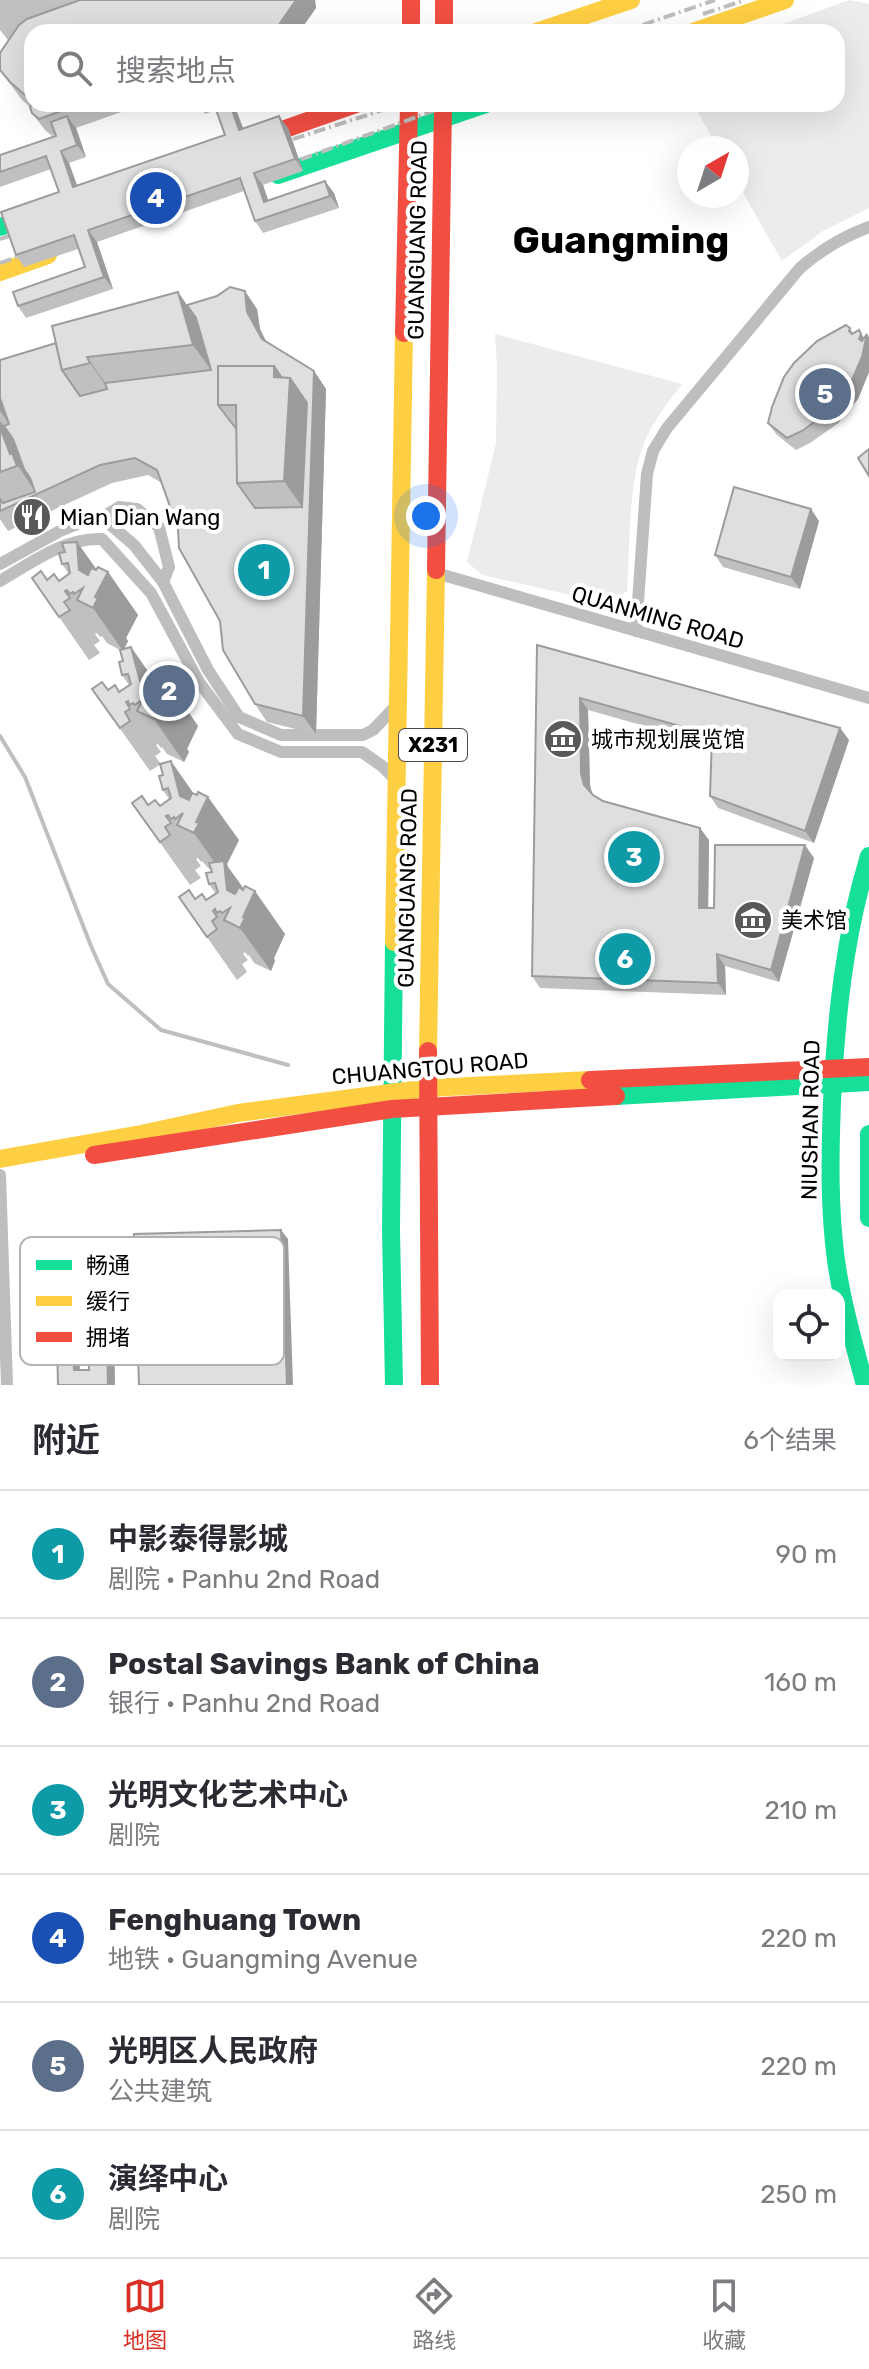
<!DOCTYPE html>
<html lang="zh">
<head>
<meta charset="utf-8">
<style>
	:root { --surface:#fff; --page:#f2f2f3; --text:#2b2b33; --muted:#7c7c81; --line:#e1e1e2; --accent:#d93025 }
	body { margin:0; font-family:Rubik,"Noto Sans SC",sans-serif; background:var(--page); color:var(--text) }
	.controls { position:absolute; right:24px; bottom:24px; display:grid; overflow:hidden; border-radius:16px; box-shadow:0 8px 32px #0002 }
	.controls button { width:72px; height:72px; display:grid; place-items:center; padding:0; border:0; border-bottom:2px solid var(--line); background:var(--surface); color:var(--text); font:40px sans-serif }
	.compass { position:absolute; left:677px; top:136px; width:72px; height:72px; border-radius:50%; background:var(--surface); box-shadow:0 8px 32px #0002; rotate:39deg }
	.you { position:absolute; left:426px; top:516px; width:28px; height:28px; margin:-20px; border:6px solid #fff; border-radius:50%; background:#1a73e8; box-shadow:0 0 0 12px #1a73e833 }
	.badge { display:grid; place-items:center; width:52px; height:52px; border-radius:50%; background:var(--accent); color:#fff; font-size:26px; font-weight:700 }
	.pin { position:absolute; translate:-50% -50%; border:4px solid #fff; box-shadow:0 2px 8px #0006 }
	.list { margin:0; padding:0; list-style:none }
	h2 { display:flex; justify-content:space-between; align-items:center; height:104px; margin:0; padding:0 32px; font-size:34px }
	h2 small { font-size:26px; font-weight:400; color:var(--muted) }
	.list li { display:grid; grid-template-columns:52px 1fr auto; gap:24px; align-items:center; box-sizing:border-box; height:128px; padding:0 32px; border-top:2px solid var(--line) }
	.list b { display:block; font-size:30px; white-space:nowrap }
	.list p { margin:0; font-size:26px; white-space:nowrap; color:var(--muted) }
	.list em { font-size:26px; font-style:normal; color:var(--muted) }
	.icon { flex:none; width:44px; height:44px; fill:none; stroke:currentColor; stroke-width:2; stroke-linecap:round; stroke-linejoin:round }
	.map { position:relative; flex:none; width:869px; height:1385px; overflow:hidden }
	.search { position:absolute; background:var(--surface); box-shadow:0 8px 32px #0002; left:24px; right:24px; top:24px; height:88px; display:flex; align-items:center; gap:20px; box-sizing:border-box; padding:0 28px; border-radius:24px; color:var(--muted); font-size:30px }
	.sheet { height:872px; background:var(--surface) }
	nav { display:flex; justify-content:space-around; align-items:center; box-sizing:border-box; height:112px; border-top:2px solid var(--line); background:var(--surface); font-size:22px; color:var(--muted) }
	nav a { display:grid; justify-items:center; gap:4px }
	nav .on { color:var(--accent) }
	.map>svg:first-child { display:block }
	.garden { fill:#ececec }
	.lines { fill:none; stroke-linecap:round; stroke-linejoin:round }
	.stream { stroke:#bfbfbf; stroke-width:4 }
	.street { stroke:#bebebe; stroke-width:12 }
	.fast { stroke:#16e098; stroke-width:18 }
	.slow { stroke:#ffcf43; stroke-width:18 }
	.jam { stroke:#f24e42; stroke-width:18 }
	.rail { stroke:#bebebe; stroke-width:4; stroke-dasharray:12 4 2 4; stroke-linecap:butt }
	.wall { fill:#c0c0c0; fill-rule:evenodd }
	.shaded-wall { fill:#9c9c9c }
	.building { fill:#dfdfdf; stroke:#9c9c9c; stroke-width:2; fill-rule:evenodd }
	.labels { text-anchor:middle; stroke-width:8; stroke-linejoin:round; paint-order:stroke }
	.shield { fill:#fff; stroke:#4c4c4c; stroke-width:2 }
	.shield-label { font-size:20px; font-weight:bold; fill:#000 }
	.street-label { font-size:22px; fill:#000; stroke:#fff }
	.poi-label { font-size:22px; fill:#000; stroke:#fff; text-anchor:start }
	.town-label { font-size:38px; font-weight:bold; fill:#000; stroke:#fff }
	.key { fill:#fff; stroke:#b2b2b2; stroke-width:2 }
	.key-label { font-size:22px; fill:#000 }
</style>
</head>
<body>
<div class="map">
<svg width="869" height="1385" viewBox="0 0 869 1385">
	<rect width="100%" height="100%" fill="#fff"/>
	<g class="garden">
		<polygon points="849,0 869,4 869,208 823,231 782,261 737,182 737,148 718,148 693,104 837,104 837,32 761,32"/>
		<path d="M495 334 682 384C668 402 654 420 645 441 628 478 630 549 627 591L611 604 482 575 467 562 496 443 497 367Z"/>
	</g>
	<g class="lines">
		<polyline class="stream" points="0,736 25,777 91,946 108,984 161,1030 288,1065"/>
		<g class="street">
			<polyline points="97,521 119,507 137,509 159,527 169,567 163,582"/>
			<polyline points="0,564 60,531 85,521 106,521 134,545 163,582 208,670 239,717 281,735 363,735 373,730 397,705"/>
			<polyline points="436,573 869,698"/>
			<path d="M0 581C31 563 66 537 102 539L151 593 199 682 238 734 281 752H362L382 766 396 780"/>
			<path d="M636 631 647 474 653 451 667 428 800 268C822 249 842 237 869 227"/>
			<polyline points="0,1175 7,1385"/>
		</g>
		<g class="fast">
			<polyline points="278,175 486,104"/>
			<polyline points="0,227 31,217"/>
			<polyline points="394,942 391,1230 394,1385"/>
			<polyline points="616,1096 869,1082"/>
			<polyline points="869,1134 869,1218"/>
			<path d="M865 1385C854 1344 842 1303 836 1260 829 1208 830 1155 832 1102 836 1018 844 937 869 856"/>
		</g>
		<g class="slow">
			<polyline points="536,32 631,0"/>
			<polyline points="693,32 785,0"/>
			<polyline points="0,272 48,255"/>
			<polyline points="394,942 404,333"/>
			<polyline points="428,1051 436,570"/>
			<polyline points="0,1159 141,1134 238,1113 428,1088 590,1080"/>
		</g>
		<g class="jam">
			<polyline points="411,0 411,32"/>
			<polyline points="444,0 444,32"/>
			<polyline points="265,136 356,104"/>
			<polyline points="404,333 409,104"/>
			<polyline points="436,570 443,104"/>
			<polyline points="428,1051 430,1385"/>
			<polyline points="590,1080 869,1067"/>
			<polyline points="94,1155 392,1109 616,1096"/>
		</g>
		<g class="rail">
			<polyline points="703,14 745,0"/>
			<polyline points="622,32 715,0"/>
			<polyline points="272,146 401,104"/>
			<polyline points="280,167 452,104"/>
			<polyline points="0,239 30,229"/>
			<polyline points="0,263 38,250"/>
		</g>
	</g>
	<g class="wall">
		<polygon points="0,0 315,0 316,8 299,32 32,32 32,104 144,104 76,128 86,157 69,163 77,186 225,135 216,110 205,114 198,104 234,104 243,128 288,128 303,171 263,185 268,201 334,193 339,208 263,233 255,221 244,191 97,242 113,289 26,318 18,306 85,267 78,249 24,267 16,255 59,192 51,169 0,187 0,155 56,136 55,135 52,136 45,130 32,113 30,107 22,100 0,70 8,40 0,30"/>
		<polygon points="187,305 257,309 260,329 266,342 314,371 326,389 316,734 267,722 255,704 220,621 178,529 162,483 148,475 112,483 8,531 0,519 0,360"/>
		<polygon points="850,328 853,333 859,330 864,338 869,337 869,372 858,399 837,424 810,443 796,450 777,435 768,423"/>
		<polygon points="819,521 800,589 723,567 715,555"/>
		<polygon points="77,542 96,569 108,572 138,615 126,638 128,641 124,649 131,647 153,679 168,683 198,726 187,749 189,752 184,762 167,754 162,747 161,748 158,744 156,745 161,752 155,756 161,764 150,771 92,689 119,692 129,685 122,675 123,661 120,650 107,643 102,636 100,637 97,633 95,634 100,641 94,645 100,653 89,660 32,578 59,581 69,574 62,564 65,552"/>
		<polygon points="537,645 840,728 849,740 814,843 718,808 710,796 712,745 588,710 590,785 592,794 603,801 709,840 708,908 714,908 814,858 779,982 725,966 726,995 540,988 532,976"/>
		<polygon points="159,776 239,840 227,864 228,867 244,889 285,934 274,958 275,961 271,971 254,963 249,955 248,956 245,952 243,954 248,960 242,964 247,972 237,980 179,897 206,900 216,894 209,884 211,870 208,868 202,861 201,862 198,858 196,859 201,866 195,870 201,878 190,885 132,803 160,806 169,799 163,790"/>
		<path d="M105 1256 112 1265 115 1385H58L55 1257ZM77 1284H86L89 1370H80Z"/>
	</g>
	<g class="shaded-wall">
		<polygon points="296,0 315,0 316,8 299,32 274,32"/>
		<polygon points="230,104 234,104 248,142 239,130"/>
		<polygon points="67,116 76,128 86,157 77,145"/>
		<polygon points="279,116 288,128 303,171 295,159"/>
		<polygon points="61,151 69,163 82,199 73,187"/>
		<polygon points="254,173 263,185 273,214 264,202"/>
		<polygon points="325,181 334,193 339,208 330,196"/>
		<polygon points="88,230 97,242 113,289 104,277"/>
		<polygon points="245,291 257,309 260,329 274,357 262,339 247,312"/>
		<polygon points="178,292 208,335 224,388 193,345"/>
		<polygon points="859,330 865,340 867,334 869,337 869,372 858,399 837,424 828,412 859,339"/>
		<polygon points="87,357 117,400 120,406 90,363"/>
		<polygon points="274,366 290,378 314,371 326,389 316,734 303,716 309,517 284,481 274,377"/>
		<polygon points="0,393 22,442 0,411"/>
		<polygon points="0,421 25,457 37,494 10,454 0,427"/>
		<polygon points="811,509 819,521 800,589 791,577"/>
		<polygon points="77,542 104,580 108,572 138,615 126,638 128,641 123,651 93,608 79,570"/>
		<polygon points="131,647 161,690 168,683 198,726 187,749 189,752 184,762 154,719 140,681"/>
		<polygon points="580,698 588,710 590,785 593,797 584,785 581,773"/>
		<polygon points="840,728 849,740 814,843 805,831"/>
		<polygon points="171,761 201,804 208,797 239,840 227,864 228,867 251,899 255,891 285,934 274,958 275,961 271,971 240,928 227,890 224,876 194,833 180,796"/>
		<polygon points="700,828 709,840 708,920 699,908"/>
		<polygon points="805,845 814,858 779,982 771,970"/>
		<polygon points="717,954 725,966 726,995 718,983"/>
		<polygon points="281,1230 288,1239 293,1385 287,1385"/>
		<polygon points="105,1256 112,1265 115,1385 108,1385"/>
		<polygon points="71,1275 77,1284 80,1380 74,1370"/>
	</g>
	<g class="building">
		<polygon points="80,0 296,0 274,32 32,32 32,101 10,82 0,70 0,53 19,25 27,19"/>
		<polygon points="32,103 32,104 81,104 39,119 32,113 30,107"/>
		<polygon points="214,104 230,104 239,130 279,116 295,159 254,173 264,202 325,181 330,196 255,221 240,178 88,230 104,277 18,306 13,292 85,267 74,235 16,255 1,212 59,192 46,156 0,172 0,155 56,136 51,122 67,116 77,145 61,151 73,187 225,135"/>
		<path d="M230 287 245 291 247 312 262 339 314 371 303 716 255 704 223 650 220 621 179 548 178 529 157 470 135 458 100 465 0 511V499L3 503 35 492 30 478 24 469 13 439 4 426 9 424 0 398V360L56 343 62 370 80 396 107 389 105 383 211 370 196 318 187 305 217 296ZM218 366H274L282 378H290L307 403 302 507 255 508 237 483V430L218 405Z"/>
		<polygon points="178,292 193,345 87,357 90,363 62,370 52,326"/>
		<polygon points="846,325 850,328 849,331 852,334 859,330 861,334 859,339 862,341 867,334 862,357 849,387 828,412 802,431 787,438 768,423 772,407 784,377 794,363 817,341"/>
		<polygon points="218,366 274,366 274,377 290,378 284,481 237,483 236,405 218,405"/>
		<polygon points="0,427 10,454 12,453 17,466 0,472"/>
		<polygon points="869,449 869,476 858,458"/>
		<polygon points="734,487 811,509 791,577 715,555"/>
		<polygon points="77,542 79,570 88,575 91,568 96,570 98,567 108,572 95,597 98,598 93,608 77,600 83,588 74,594 73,592 70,594 67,590 65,591 70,598 64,602 70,610 59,617 32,578 41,571 47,580 54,574 59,581 70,573 68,563 62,564 59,553 65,552 62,543"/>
		<polygon points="537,645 840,728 805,831 710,796 712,735 580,698 581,773 584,785 593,795 603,801 700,828 699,908 714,908 715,845 805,845 771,970 717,954 718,983 532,976"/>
		<polygon points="131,647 140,681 148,686 152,679 156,681 158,678 168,683 156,708 158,709 154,719 137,711 143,699 135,705 133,703 130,705 128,701 126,702 130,709 125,712 130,721 120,728 92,689 102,682 108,690 115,685 119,692 131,684 128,674 122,675 119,662 123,661 120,650"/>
		<polygon points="171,761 180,796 189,800 192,793 197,795 198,792 208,797 196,822 199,823 194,833 177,825 183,813 175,819 174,817 171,819 168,815 166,816 171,823 165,827 170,835 160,842 132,803 142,796 148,805 155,800 160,806 171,798 168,788 163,790 159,776 163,775 160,764"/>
		<polygon points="224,861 227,890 235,894 239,887 243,890 245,886 255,891 243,917 245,918 240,928 224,920 230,908 222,913 220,911 217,913 215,909 213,911 217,917 212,921 217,929 207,937 179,897 189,890 195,899 202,894 206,900 218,892 215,883 209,884 206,873 212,872 209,863"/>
		<polygon points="281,1230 287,1385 139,1385 134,1234"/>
		<path d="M105 1256 108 1385H58L55 1257ZM86 1274 89 1370H74L71 1275Z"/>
	</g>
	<defs>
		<g id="restaurant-disc" transform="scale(2)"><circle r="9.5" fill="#595959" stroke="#fff"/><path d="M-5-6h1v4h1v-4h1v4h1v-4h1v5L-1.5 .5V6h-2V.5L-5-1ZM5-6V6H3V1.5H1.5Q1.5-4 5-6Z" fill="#fff"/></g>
		<g id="museum-disc" transform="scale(2)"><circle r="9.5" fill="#595959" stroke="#fff"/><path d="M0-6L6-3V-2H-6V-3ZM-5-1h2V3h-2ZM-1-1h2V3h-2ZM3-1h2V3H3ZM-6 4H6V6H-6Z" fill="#fff"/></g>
	</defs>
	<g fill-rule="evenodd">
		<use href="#restaurant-disc" x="32" y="517"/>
		<use href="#museum-disc" x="563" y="739"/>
		<use href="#museum-disc" x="753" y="920"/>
	</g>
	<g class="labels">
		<rect class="shield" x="399" y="729" width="68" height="32" rx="6"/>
		<g class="shield-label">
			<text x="433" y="752">X231</text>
		</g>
		<g class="street-label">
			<text transform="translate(417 240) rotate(-89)" y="8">GUANGUANG ROAD</text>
			<text transform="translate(658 617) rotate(16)" y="8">QUANMING ROAD</text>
			<text transform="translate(407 888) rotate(-89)" y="8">GUANGUANG ROAD</text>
			<text transform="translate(430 1068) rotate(-5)" y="8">CHUANGTOU ROAD</text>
			<text transform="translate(810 1120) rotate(-89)" y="8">NIUSHAN ROAD</text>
		</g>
		<g class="poi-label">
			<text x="60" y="525">Mian Dian Wang</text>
			<text x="591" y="747">城市规划展览馆</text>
			<text x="781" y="928">美术馆</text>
		</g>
		<g class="town-label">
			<text x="621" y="253">Guangming</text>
		</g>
	</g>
	<rect x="20" y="1237" width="264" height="128" rx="12" class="key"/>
	<rect x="36" y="1260" width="36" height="10" fill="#16e098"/>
	<rect x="36" y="1296" width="36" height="10" fill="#ffcf43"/>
	<rect x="36" y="1332" width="36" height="10" fill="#f24e42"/>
	<g class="key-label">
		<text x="86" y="1273">畅通</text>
		<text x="86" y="1309">缓行</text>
		<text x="86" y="1345">拥堵</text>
	</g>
</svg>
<div class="controls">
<button><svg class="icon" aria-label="locate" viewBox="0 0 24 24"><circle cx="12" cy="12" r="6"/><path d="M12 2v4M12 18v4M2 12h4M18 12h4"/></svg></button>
</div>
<svg class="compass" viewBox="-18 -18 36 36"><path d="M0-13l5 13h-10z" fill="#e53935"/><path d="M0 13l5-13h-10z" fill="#7c7c81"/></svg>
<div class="you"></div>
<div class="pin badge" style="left:264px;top:570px;background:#0f9aa8">1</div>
<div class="pin badge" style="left:169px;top:691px;background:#5c6f8a">2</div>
<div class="pin badge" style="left:634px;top:857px;background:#0f9aa8">3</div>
<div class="pin badge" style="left:156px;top:198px;background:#1a4fb4">4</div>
<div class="pin badge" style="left:825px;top:394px;background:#5c6f8a">5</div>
<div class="pin badge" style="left:625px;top:959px;background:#0f9aa8">6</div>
<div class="search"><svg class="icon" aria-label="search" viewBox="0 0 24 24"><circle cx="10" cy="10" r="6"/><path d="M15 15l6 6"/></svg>搜索地点</div>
</div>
<section class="sheet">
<h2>附近<small>6个结果</small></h2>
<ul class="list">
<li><span class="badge" style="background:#0f9aa8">1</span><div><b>中影泰得影城</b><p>剧院 · Panhu 2nd Road</p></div><em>90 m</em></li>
<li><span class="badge" style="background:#5c6f8a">2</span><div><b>Postal Savings Bank of China</b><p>银行 · Panhu 2nd Road</p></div><em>160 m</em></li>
<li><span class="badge" style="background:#0f9aa8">3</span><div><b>光明文化艺术中心</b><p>剧院</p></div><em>210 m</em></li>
<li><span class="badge" style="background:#1a4fb4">4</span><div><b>Fenghuang Town</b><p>地铁 · Guangming Avenue</p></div><em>220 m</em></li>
<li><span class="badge" style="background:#5c6f8a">5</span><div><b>光明区人民政府</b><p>公共建筑</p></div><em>220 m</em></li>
<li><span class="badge" style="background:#0f9aa8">6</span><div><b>演绎中心</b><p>剧院</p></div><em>250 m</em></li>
</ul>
</section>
<nav>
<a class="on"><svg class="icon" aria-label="map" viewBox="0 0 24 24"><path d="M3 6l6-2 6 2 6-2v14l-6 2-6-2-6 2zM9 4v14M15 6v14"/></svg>地图</a>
<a><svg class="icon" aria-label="directions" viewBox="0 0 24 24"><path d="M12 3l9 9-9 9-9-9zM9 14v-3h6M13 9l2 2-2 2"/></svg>路线</a>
<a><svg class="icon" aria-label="saved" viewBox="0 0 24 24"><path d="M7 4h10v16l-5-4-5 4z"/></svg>收藏</a>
</nav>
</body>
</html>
